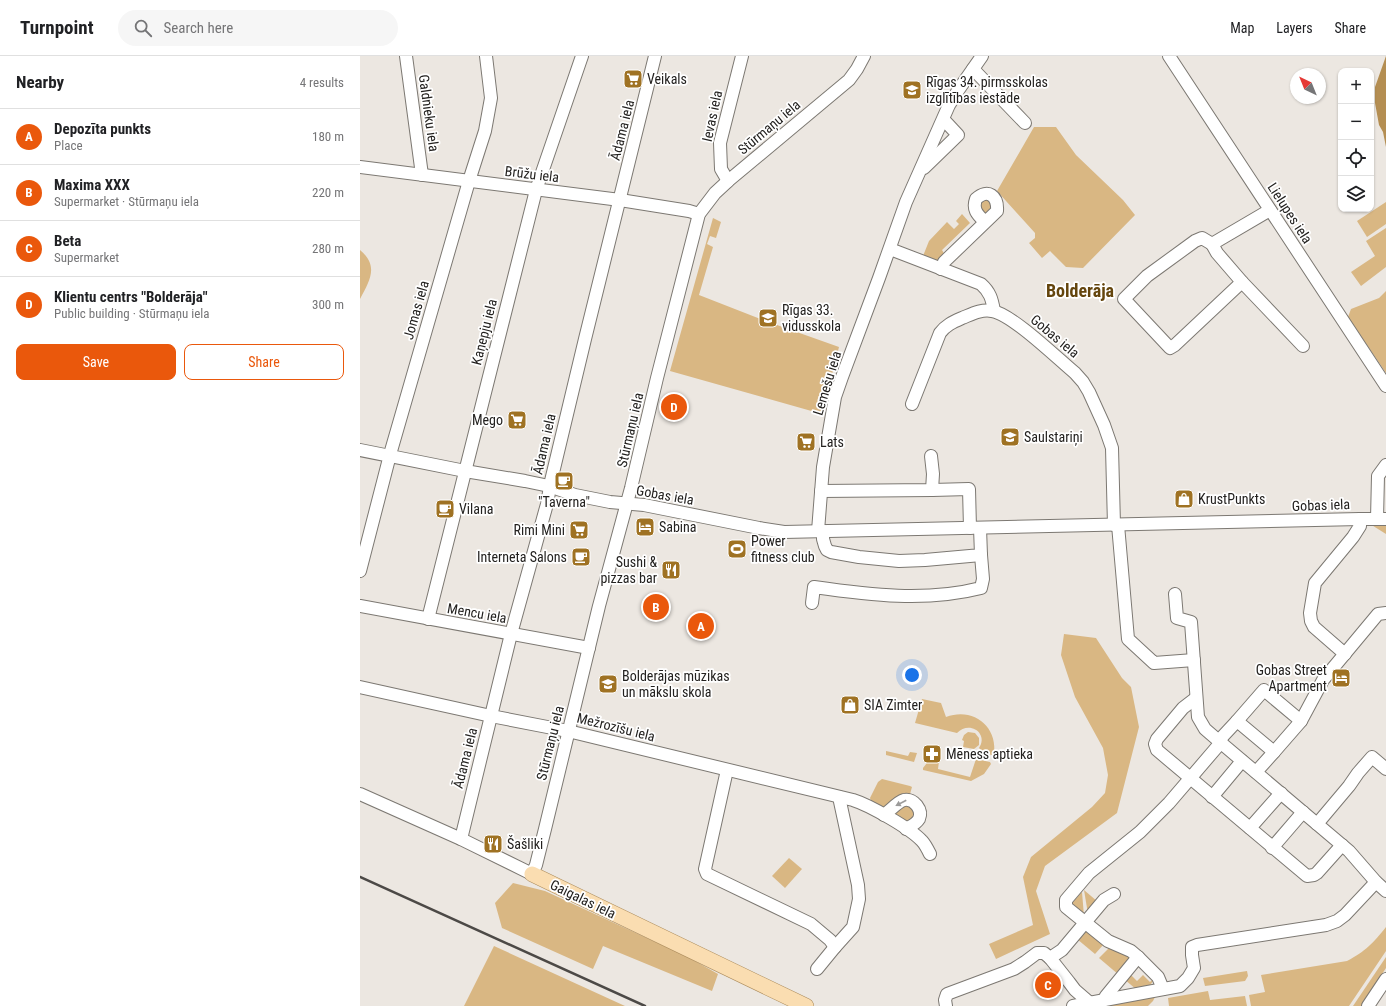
<!DOCTYPE html>
<html lang="en">
<head>
<meta charset="utf-8">
<style>
	:root { --surface:#fff; --page:#f6f6f6; --text:#202124; --muted:#757577; --line:#e0e0e0; --accent:#ea580c }
	body { margin:0; font-family:"Roboto Condensed",sans-serif; background:var(--page); color:var(--text) }
	.controls { position:absolute; right:12px; top:12px; display:grid; overflow:hidden; border-radius:8px; box-shadow:0 1px 3px #0004 }
	.controls button { width:36px; height:36px; display:grid; place-items:center; padding:0; border:0; border-bottom:1px solid var(--line); background:var(--surface); color:var(--text); font:20px sans-serif }
	.compass { position:absolute; left:930px; top:12px; width:36px; height:36px; border-radius:50%; background:var(--surface); box-shadow:0 1px 3px #0004; rotate:317deg }
	.you { position:absolute; left:552px; top:619px; width:14px; height:14px; margin:-10px; border:3px solid #fff; border-radius:50%; background:#1a73e8; box-shadow:0 0 0 6px #1a73e833 }
	.badge { display:grid; place-items:center; width:26px; height:26px; border-radius:50%; background:var(--accent); color:#fff; font-size:13px; font-weight:700 }
	.pin { position:absolute; translate:-50% -50%; border:2px solid #fff; box-shadow:0 1px 4px #0006 }
	.list { margin:0; padding:0; list-style:none }
	h2 { display:flex; justify-content:space-between; align-items:center; height:52px; margin:0; padding:0 16px; font-size:17px }
	h2 small { font-size:13px; font-weight:400; color:var(--muted) }
	.list li { display:grid; grid-template-columns:26px 1fr auto; gap:12px; align-items:center; box-sizing:border-box; height:56px; padding:0 16px; border-top:1px solid var(--line) }
	.list b { display:block; font-size:15px; white-space:nowrap }
	.list p { margin:0; font-size:13px; white-space:nowrap; color:var(--muted) }
	.list em { font-size:13px; font-style:normal; color:var(--muted) }
	.actions { display:flex; gap:8px; padding:12px 16px }
	.actions a { flex:1; padding:9px 0; border:1px solid var(--accent); border-radius:8px; text-align:center; font-size:14px; color:var(--accent) }
	.actions .main { background:var(--accent); color:#fff }
	.icon { flex:none; width:22px; height:22px; fill:none; stroke:currentColor; stroke-width:2; stroke-linecap:round; stroke-linejoin:round }
	.map { position:relative; flex:none; width:1026px; height:950px; overflow:hidden }
	header { display:flex; align-items:center; gap:24px; box-sizing:border-box; height:56px; padding:0 20px; background:var(--surface); border-bottom:1px solid var(--line) }
	header strong { font-size:19px }
	nav { display:flex; gap:22px; margin-inline-start:auto; font-size:14px }
	.search { width:280px; height:36px; background:var(--page); display:flex; align-items:center; gap:10px; box-sizing:border-box; padding:0 14px; border-radius:22px; color:var(--muted); font-size:15px }
	main { display:flex }
	aside { flex:1; background:var(--surface) }
	.map>svg:first-child { display:block }
	.green { fill:#d9b783 }
	.water { fill:#b48e52 }
	.lines { fill:none; stroke-linecap:round; stroke-linejoin:round }
	.minor-casing { stroke:#7c7872; stroke-width:14 }
	.major-casing { stroke:#ac8c5c; stroke-width:16 }
	.minor { stroke:#fff; stroke-width:12 }
	.major { stroke:#faddb1; stroke-width:15 }
	.rail { stroke:#4c4946; stroke-width:2.5 }
	.oneway { fill:#9c9b9a }
	.labels { text-anchor:middle; stroke-width:3.5; stroke-linejoin:round; paint-order:stroke }
	.poi-label { font-size:14px; fill:#23211f; stroke:#fff; text-anchor:start }
	.street-label { font-size:14px; fill:#23211f; stroke:#fff }
	.district-label { font-size:18px; font-weight:bold; fill:#64450d; stroke:#fff }
</style>
</head>
<body>
<header>
<strong>Turnpoint</strong>
<div class="search"><svg class="icon" aria-label="search" viewBox="0 0 24 24"><circle cx="10" cy="10" r="6"/><path d="M15 15l6 6"/></svg>Search here</div>
<nav><a>Map</a><a>Layers</a><a>Share</a></nav>
</header>
<main>
<aside>
<h2>Nearby<small>4 results</small></h2>
<ul class="list">
<li><span class="badge">A</span><div><b>Depozīta punkts</b><p>Place</p></div><em>180 m</em></li>
<li><span class="badge">B</span><div><b>Maxima XXX</b><p>Supermarket · Stūrmaņu iela</p></div><em>220 m</em></li>
<li><span class="badge">C</span><div><b>Beta</b><p>Supermarket</p></div><em>280 m</em></li>
<li><span class="badge">D</span><div><b>Klientu centrs &quot;Bolderāja&quot;</b><p>Public building · Stūrmaņu iela</p></div><em>300 m</em></li>
</ul>
<div class="actions"><a class="main">Save</a><a>Share</a></div>
</aside>
<div class="map">
<svg width="1026" height="950" viewBox="0 0 1026 950">
	<rect width="100%" height="100%" fill="#ece7e1"/>
	<g class="green">
		<polygon points="674,71 696,71 716,99 763,144 775,159 723,212 706,211 690,195 682,202 669,187 675,182 675,177 637,135"/>
		<polygon points="629,141 634,154 624,159 618,146"/>
		<polygon points="1026,146 1026,168 1007,181 997,165"/>
		<polygon points="602,158 610,167 582,194 585,199 583,203 576,205 563,200 569,185 587,166 594,173 599,168 596,165"/>
		<polygon points="353,162 361,166 356,182 350,180 347,188 353,191 339,239 403,264 479,291 462,358 310,315"/>
		<polygon points="1026,172 1026,211 1001,230 991,216 1015,200 1006,185"/>
		<path d="M0 194C19 210 10 224 0 243Z"/>
		<polygon points="1026,235 1026,317 988,261 991,253 1019,242"/>
		<polygon points="1026,467 1026,478 1010,468"/>
		<polygon points="704,578 736,582 762,622 771,631 779,671 757,757 685,810 676,835 690,878 636,903 629,888 673,869 663,821 671,801 732,751 745,737 748,719 743,692 715,641 701,599"/>
		<path d="M562 643 581 647 586 661C613 651 638 670 634 699L625 698 619 692C629 677 609 664 597 677L555 667Z"/>
		<polygon points="608,676 615,677 619,682 619,689 614,693 603,691 604,685 602,684 604,679"/>
		<polygon points="526,695 548,700 550,696 557,697 554,706 526,699"/>
		<polygon points="570,703 579,705 578,713 610,721 616,703 630,706 631,708 624,718 611,725 563,714 563,712"/>
		<polygon points="522,723 550,730 552,731 550,738 524,754 512,747 510,742 518,726"/>
		<polygon points="549,749 555,756 554,762 547,766 533,758 538,750"/>
		<polygon points="429,802 442,813 425,832 412,820"/>
		<polygon points="153,827 185,835 328,901 358,918 352,935 243,890 233,913 142,872 135,847"/>
		<polygon points="724,834 738,846 728,858"/>
		<polygon points="722,836 724,860 711,848"/>
		<path d="M1026 871V895L989 950H891L889 939 905 936 901 919 987 905C1006 895 1013 887 1026 871Z"/>
		<polygon points="726,873 744,888 735,898 717,883"/>
		<polygon points="134,890 265,950 104,950"/>
		<polygon points="751,890 773,903 759,919 739,902"/>
		<polygon points="1026,901 1026,912 1001,950 993,950"/>
		<polygon points="887,915 888,920 885,925 845,930 843,922"/>
		<polygon points="770,918 777,925 783,919 790,926 792,924 793,925 789,931 777,934 764,923"/>
		<polygon points="848,935 850,944 885,940 887,950 809,950 808,942"/>
		<polygon points="796,939 793,945 788,950 748,950 748,948"/>
	</g>
	<polygon class="water" points="1026,0 1026,91 1023,76 1019,69 1015,47 1015,31"/>
	<g class="lines">
		<g class="minor-casing">
			<g id="minor">
				<polyline points="46,0 62,119"/>
				<polyline points="809,0 1026,330"/>
				<polyline points="613,13 665,67"/>
				<polyline points="0,111 260,144 329,155 339,158"/>
				<polyline points="564,112 598,79 584,64"/>
				<polyline points="368,125 361,113 360,87 382,0"/>
				<polyline points="910,154 852,188 857,197 882,226 943,290"/>
				<polyline points="852,188 842,182 835,185 787,220 764,243 810,292 815,289 882,226"/>
				<path d="M530 193 621 228C630 236 632 243 634 255"/>
				<path d="M581 213 584 206 637 155C638 140 628 132 616 143 612 154 618 159 625 166"/>
				<path d="M552 348 580 277C586 269 593 266 602 262 612 258 621 253 632 255 652 258 698 303 715 317L723 326 729 336 744 369 752 392 754 469"/>
				<polyline points="0,394 105,415 165,425 189,430 215,439 250,446 284,449 399,472 424,476 1000,463 1026,463"/>
				<polyline points="572,434 609,433 610,472"/>
				<polyline points="461,435 572,434 573,418 571,400"/>
				<polyline points="1017,463 1018,420 1026,409"/>
				<polyline points="758,469 768,583 794,607 834,604"/>
				<polyline points="458,475 463,411 475,341 482,321 519,222 546,146 589,49 599,33 622,0"/>
				<polyline points="463,475 463,483 465,490 467,494 471,496 499,501 539,505 565,504 621,499 620,472"/>
				<polyline points="0,515 31,395 109,125 125,75 131,42 126,0"/>
				<polyline points="815,538 817,562 831,566 838,661 845,673 860,686 989,795 1016,826 1026,835"/>
				<path d="M452 547 454 531C510 539 566 546 621 532L623 523 621 499"/>
				<polyline points="0,550 229,592"/>
				<polyline points="68,563 176,134 222,0"/>
				<polyline points="985,598 954,571 951,565 950,557 955,527 993,481 1000,470 1000,463"/>
				<path d="M0 631 131 660 208 675 493 744C509 749 550 772 562 785 565 788 568 794 570 798"/>
				<polyline points="836,642 823,652 797,683 795,688 797,694 947,820 954,819 957,817 982,789"/>
				<polyline points="877,665 904,634 941,665"/>
				<polyline points="367,714 345,813 347,818 451,868 470,884 475,891"/>
				<polyline points="896,716 914,696"/>
				<polyline points="0,738 101,783 172,818 176,809 185,773 239,550 271,432 297,322 339,158 355,137 368,125 489,24 497,13 504,0"/>
				<polyline points="852,741 882,705"/>
				<path d="M524 759C530 755 537 746 544 744 554 742 563 754 559 763 556 768 551 770 546 773"/>
				<polyline points="957,768 989,730 998,717 1012,701 1026,713"/>
				<polyline points="890,772 921,737"/>
				<polyline points="101,783 151,578 187,448 191,425 225,283 295,0"/>
				<polyline points="912,792 943,756"/>
				<polyline points="690,902 709,926 715,934 730,947"/>
				<polyline points="457,913 475,891 493,871 499,843 498,829 479,741"/>
				<polyline points="803,933 798,921 778,901 771,895 748,885 706,851 706,844 729,817 780,776 809,747 857,691 863,680 877,665 914,696 941,665 963,624 1018,558 1026,557"/>
				<polyline points="744,944 746,940 778,901"/>
				<polyline points="586,950 585,944 587,938 654,913 665,906 677,897 684,897 690,902 702,894 744,844 754,838"/>
				<polyline points="713,950 820,930 828,922 834,912 832,899 832,891 837,889 966,869 977,865 985,859 1016,826"/>
				<polyline points="1008,950 1026,923"/>
			</g>
		</g>
		<g class="major-casing">
			<polyline id="major" points="172,818 446,950"/>
		</g>
		<use href="#minor" class="minor"/>
		<use href="#major" class="major"/>
		<polyline class="rail" points="0,821 285,950"/>
	</g>
	<defs><path id="oneway-solid" d="M-6-.8H1V-3.2L6.5 0L1 3.2V.8H-6Z"/></defs>
	<use class="oneway" href="#oneway-solid" transform="translate(541 747) rotate(152)"/>
	<defs>
		<g id="supermarket-square" transform="scale(1)"><rect x="-9" y="-9" width="18" height="18" rx="4" fill="#9f7223" stroke="#fff"/><path d="M-6-5.5h2.5l.6 2H6L4.5 2H-2.5L-4.4-4H-6ZM-1.5 3.2a1.3 1.3 0 1 0 .1 0ZM3 3.2a1.3 1.3 0 1 0 .1 0Z" fill="#fff"/></g>
		<g id="school-square" transform="scale(1)"><rect x="-9" y="-9" width="18" height="18" rx="4" fill="#9f7223" stroke="#fff"/><path d="M0-5L7-2L0 1L-7-2ZM-4 1L0 2.5L4 1V4Q0 6-4 4Z" fill="#fff"/></g>
		<g id="cafe-square" transform="scale(1)"><rect x="-9" y="-9" width="18" height="18" rx="4" fill="#9f7223" stroke="#fff"/><path d="M-5.5-4.5H6V0H3Q3 3.5 0 3.5H-2.5Q-5.5 3.5-5.5 0ZM3-3.2v2h1.7v-2ZM-6 4.5H4V6H-6Z" fill="#fff"/></g>
		<g id="shop-square" transform="scale(1)"><rect x="-9" y="-9" width="18" height="18" rx="4" fill="#9f7223" stroke="#fff"/><path d="M-5-2.5h2.3a2.7 3.5 0 0 1 5.4 0H5L5.5 6h-11ZM-1.5-2.5h3a1.5 2.3 0 0 0-3 0Z" fill="#fff"/></g>
		<g id="hotel-square" transform="scale(1)"><rect x="-9" y="-9" width="18" height="18" rx="4" fill="#9f7223" stroke="#fff"/><path d="M-6-4.5h1.5V1H6V5H4.5V3h-9V5H-6ZM-4 0a1.8 1.8 0 1 1 3.6 0ZM.5 0V-2.5h3Q6-2.5 6 0Z" fill="#fff"/></g>
		<g id="stadium-square" transform="scale(1)"><rect x="-9" y="-9" width="18" height="18" rx="4" fill="#9f7223" stroke="#fff"/><path d="M0-5a6.5 5 0 1 0 0 10a6.5 5 0 1 0 0-10ZM-3.5-1.8h7v3.6h-7Z" fill="#fff"/></g>
		<g id="restaurant-square" transform="scale(1)"><rect x="-9" y="-9" width="18" height="18" rx="4" fill="#9f7223" stroke="#fff"/><path d="M-5-6h1v4h1v-4h1v4h1v-4h1v5L-1.5 .5V6h-2V.5L-5-1ZM5-6V6H3V1.5H1.5Q1.5-4 5-6Z" fill="#fff"/></g>
		<g id="pharmacy-square" transform="scale(1)"><rect x="-9" y="-9" width="18" height="18" rx="4" fill="#9f7223" stroke="#fff"/><path d="M-2-6h4v4h4v4h-4v4h-4v-4h-4v-4h4Z" fill="#fff"/></g>
	</defs>
	<g fill-rule="evenodd">
		<use href="#supermarket-square" x="273" y="23"/>
		<use href="#school-square" x="552" y="34"/>
		<use href="#school-square" x="408" y="262"/>
		<use href="#supermarket-square" x="157" y="364"/>
		<use href="#school-square" x="650" y="381"/>
		<use href="#supermarket-square" x="446" y="386"/>
		<use href="#cafe-square" x="204" y="425"/>
		<use href="#shop-square" x="824" y="443"/>
		<use href="#cafe-square" x="85" y="453"/>
		<use href="#hotel-square" x="285" y="471"/>
		<use href="#supermarket-square" x="219" y="474"/>
		<use href="#stadium-square" x="377" y="493"/>
		<use href="#cafe-square" x="221" y="501"/>
		<use href="#restaurant-square" x="311" y="514"/>
		<use href="#hotel-square" x="981" y="622"/>
		<use href="#school-square" x="248" y="628"/>
		<use href="#shop-square" x="490" y="649"/>
		<use href="#pharmacy-square" x="572" y="698"/>
		<use href="#restaurant-square" x="133" y="788"/>
	</g>
	<g class="labels">
		<g class="poi-label">
			<text x="287" y="28">Veikals</text>
			<text x="566" y="31">Rīgas 34. pirmsskolas<tspan x="566" dy="16">izglītības iestāde</tspan></text>
			<text x="422" y="259">Rīgas 33.<tspan x="422" dy="16">vidusskola</tspan></text>
			<text x="143" y="369" text-anchor="end">Mego</text>
			<text x="664" y="386">Saulstariņi</text>
			<text x="460" y="391">Lats</text>
			<text x="838" y="448">KrustPunkts</text>
			<text x="204" y="451" text-anchor="middle">"Taverna"</text>
			<text x="99" y="458">Vilana</text>
			<text x="299" y="476">Sabina</text>
			<text x="205" y="479" text-anchor="end">Rimi Mini</text>
			<text x="391" y="490">Power<tspan x="391" dy="16">fitness club</tspan></text>
			<text x="207" y="506" text-anchor="end">Interneta Salons</text>
			<text x="297" y="511" text-anchor="end">Sushi &amp;<tspan x="297" dy="16">pizzas bar</tspan></text>
			<text x="967" y="619" text-anchor="end">Gobas Street<tspan x="967" dy="16">Apartment</tspan></text>
			<text x="262" y="625">Bolderājas mūzikas<tspan x="262" dy="16">un mākslu skola</tspan></text>
			<text x="504" y="654">SIA Zimter</text>
			<text x="586" y="703">Mēness aptieka</text>
			<text x="147" y="793">Šašliki</text>
		</g>
		<g class="street-label">
			<text transform="translate(69 57) rotate(82)" y="5">Galdnieku iela</text>
			<text transform="translate(352 60) rotate(-78)" y="5">Ievas iela</text>
			<text transform="translate(409 71) rotate(-40)" y="5">Stūrmaņu iela</text>
			<text transform="translate(262 74) rotate(-76)" y="5">Ādama iela</text>
			<text transform="translate(172 118) rotate(7)" y="5">Brūžu iela</text>
			<text transform="translate(930 157) rotate(57)" y="5">Lielupes iela</text>
			<text transform="translate(56 254) rotate(-74)" y="5">Jomas iela</text>
			<text transform="translate(124 276) rotate(-76)" y="5">Kaņepju iela</text>
			<text transform="translate(695 280) rotate(40)" y="5">Gobas iela</text>
			<text transform="translate(467 327) rotate(-73)" y="5">Lemešu iela</text>
			<text transform="translate(270 374) rotate(-77)" y="5">Stūrmaņu iela</text>
			<text transform="translate(184 388) rotate(-77)" y="5">Ādama iela</text>
			<text transform="translate(305 439) rotate(10)" y="5">Gobas iela</text>
			<text transform="translate(961 449) rotate(-2)" y="5">Gobas iela</text>
			<text transform="translate(117 557) rotate(10)" y="5">Mencu iela</text>
			<text transform="translate(256 671) rotate(14)" y="5">Mežrozīšu iela</text>
			<text transform="translate(190 687) rotate(-76)" y="5">Stūrmaņu iela</text>
			<text transform="translate(105 702) rotate(-76)" y="5">Ādama iela</text>
			<text transform="translate(223 843) rotate(26)" y="5">Gaigalas iela</text>
		</g>
		<g class="district-label">
			<text x="720" y="241">Bolderāja</text>
		</g>
	</g>
</svg>
<div class="controls">
<button>+</button>
<button>−</button>
<button><svg class="icon" aria-label="locate" viewBox="0 0 24 24"><circle cx="12" cy="12" r="6"/><path d="M12 2v4M12 18v4M2 12h4M18 12h4"/></svg></button>
<button><svg class="icon" aria-label="layers" viewBox="0 0 24 24"><path d="M12 4l9 5-9 5-9-5zM3 14l9 5 9-5"/></svg></button>
</div>
<svg class="compass" viewBox="-18 -18 36 36"><path d="M0-13l5 13h-10z" fill="#e53935"/><path d="M0 13l5-13h-10z" fill="#757577"/></svg>
<div class="you"></div>
<div class="pin badge" style="left:341px;top:570px">A</div>
<div class="pin badge" style="left:296px;top:551px">B</div>
<div class="pin badge" style="left:688px;top:929px">C</div>
<div class="pin badge" style="left:314px;top:351px">D</div>
</div>
</main>
</body>
</html>
